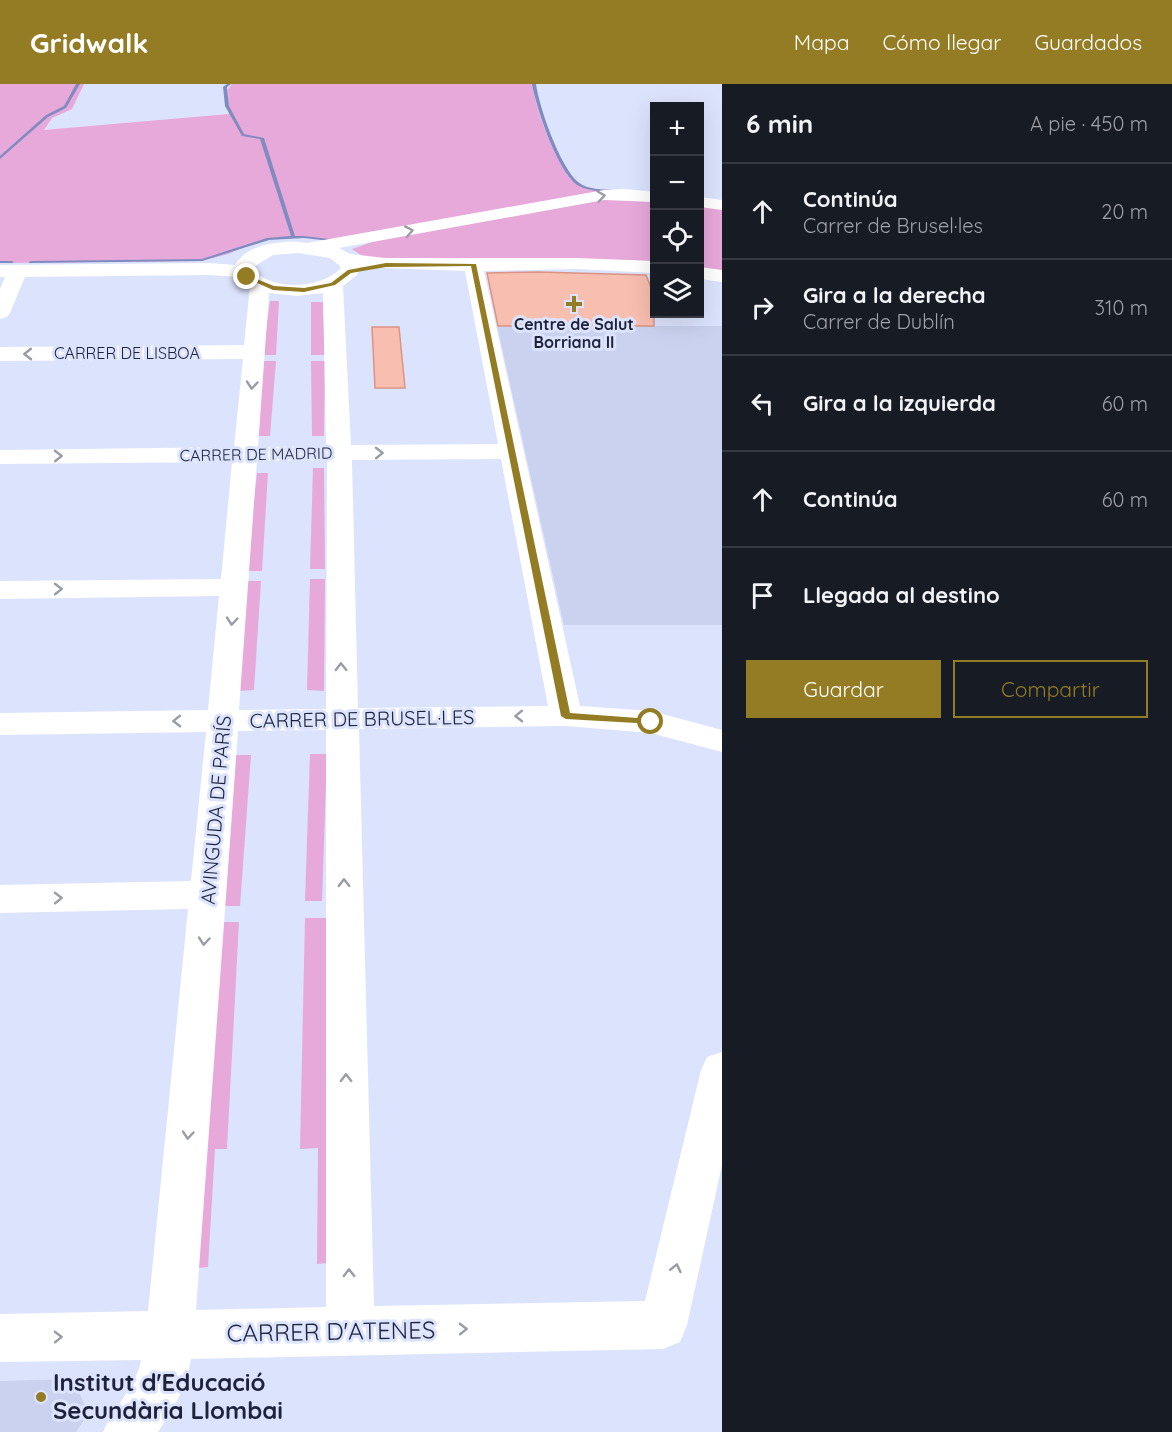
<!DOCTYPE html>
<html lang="es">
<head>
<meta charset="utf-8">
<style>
	:root { --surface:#171b24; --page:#20242c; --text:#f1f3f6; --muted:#9ea1a6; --line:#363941; --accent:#937c23 }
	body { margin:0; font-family:Quicksand,sans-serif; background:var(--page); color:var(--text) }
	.controls { position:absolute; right:18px; top:18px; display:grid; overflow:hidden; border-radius:0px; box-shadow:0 6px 24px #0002 }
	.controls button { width:54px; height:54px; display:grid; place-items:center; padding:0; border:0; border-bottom:2px solid var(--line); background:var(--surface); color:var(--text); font:30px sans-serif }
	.stop { position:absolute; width:18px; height:18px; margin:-14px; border:4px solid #937c23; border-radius:50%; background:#fff }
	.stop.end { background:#937c23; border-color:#fff; box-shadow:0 2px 6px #0008 }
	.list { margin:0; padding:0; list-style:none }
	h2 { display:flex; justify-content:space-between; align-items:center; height:78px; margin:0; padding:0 24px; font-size:26px }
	h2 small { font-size:20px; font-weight:400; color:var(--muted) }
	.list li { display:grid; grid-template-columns:39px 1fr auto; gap:18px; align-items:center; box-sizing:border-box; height:96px; padding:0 24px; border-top:2px solid var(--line) }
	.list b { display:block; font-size:22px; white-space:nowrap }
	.list p { margin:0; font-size:20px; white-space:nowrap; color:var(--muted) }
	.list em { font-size:20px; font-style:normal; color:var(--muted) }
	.actions { display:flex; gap:12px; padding:18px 24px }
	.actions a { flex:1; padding:14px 0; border:2px solid var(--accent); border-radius:0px; text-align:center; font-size:21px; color:var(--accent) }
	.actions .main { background:var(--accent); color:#fff }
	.icon { flex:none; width:33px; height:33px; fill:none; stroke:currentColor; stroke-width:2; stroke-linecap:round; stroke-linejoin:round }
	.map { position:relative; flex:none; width:722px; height:1348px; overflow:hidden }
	header { display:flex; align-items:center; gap:36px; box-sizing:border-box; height:84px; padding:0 30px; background:var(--accent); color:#fff }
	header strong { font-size:28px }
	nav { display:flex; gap:33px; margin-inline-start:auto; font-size:21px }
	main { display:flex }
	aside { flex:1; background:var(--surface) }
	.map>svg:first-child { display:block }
	.built { fill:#cbd2ef }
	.green { fill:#e7a8da }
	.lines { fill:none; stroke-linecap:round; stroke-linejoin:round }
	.stream { fill:#808cc0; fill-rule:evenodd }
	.building { fill:#f8beb0; stroke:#db9483; stroke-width:1.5 }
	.minor { fill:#fff; fill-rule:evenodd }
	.oneway { stroke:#9a9ca6 }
	.route { fill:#937c23 }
	.poi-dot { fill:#937c23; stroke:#dce3fd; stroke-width:2 }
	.labels { text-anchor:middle; stroke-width:6; stroke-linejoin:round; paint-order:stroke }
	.far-poi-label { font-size:16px; font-weight:bold; fill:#1e223a; stroke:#dce3fd }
	.far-street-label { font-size:16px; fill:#1e223a; stroke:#dce3fd }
	.street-label { font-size:20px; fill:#1e223a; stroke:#dce3fd }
	.near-street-label { font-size:24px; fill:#1e223a; stroke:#dce3fd }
	.near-poi-label { font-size:24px; font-weight:bold; fill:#1e223a; stroke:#dce3fd; text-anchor:start }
</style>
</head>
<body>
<header>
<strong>Gridwalk</strong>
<nav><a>Mapa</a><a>Cómo llegar</a><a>Guardados</a></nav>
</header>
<main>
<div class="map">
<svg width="722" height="1348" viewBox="0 0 722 1348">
	<rect width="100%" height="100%" fill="#dce3fd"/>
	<g class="built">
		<polygon points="497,242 722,242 722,541 564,541"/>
		<polygon points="74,1295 88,1330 76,1348 0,1348 0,1297"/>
	</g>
	<g class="green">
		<path d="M0 0H84L72 25 52 34 44 46 229 30 228 5 232 0H533C533 22 558 83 574 98 583 106 599 106 610 107L338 157 304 153 278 154 254 159 228 170 201 177 0 179Z"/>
		<polygon points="626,112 654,115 654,179 632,176 391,177 364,173 352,165 381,155"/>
		<polygon points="700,119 722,122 722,187 700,184"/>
		<polygon points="270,217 279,217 276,271 263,271"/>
		<polygon points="311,218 323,218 325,271 311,271"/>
		<polygon points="262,277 276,277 270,352 258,352"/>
		<polygon points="311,277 325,277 324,352 312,352"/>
		<polygon points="313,384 324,384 325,485 310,485"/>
		<polygon points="257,389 268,389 262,487 246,487"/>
		<polygon points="310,495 325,495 324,607 307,606"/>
		<polygon points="247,497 261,497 254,606 238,607"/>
		<polygon points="310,670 327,670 322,817 305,817"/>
		<polygon points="232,671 251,671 240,822 220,822"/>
		<polygon points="305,834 329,834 328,1179 317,1180 318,1064 300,1065"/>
		<polygon points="220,838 239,838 227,1065 215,1065 208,1183 196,1184"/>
	</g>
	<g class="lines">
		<g class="stream">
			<polygon points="76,0 80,0 66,24 48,33 0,75 0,72 46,31 64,22"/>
			<polygon points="227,0 231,0 227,3 229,22 244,50 264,54 295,152 304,152 337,156 339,157 339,158 304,154 269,156 202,177 29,179 29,178 31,177 202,175 267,154 291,152 260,55 242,52 225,22 223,3"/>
			<path d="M532 0H536C539 23 560 83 578 98 587 106 603 105 614 106L616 107 615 108C604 108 589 107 579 102 558 90 536 23 532 0Z"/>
			<polygon points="0,177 12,177 14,178 12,179 0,179"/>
		</g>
	</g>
	<g class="building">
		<polygon points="539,188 646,191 654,211 654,242 498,242 487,189"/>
		<polygon points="372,243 399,243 405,304 375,304"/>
	</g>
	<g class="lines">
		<g class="minor">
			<path d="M625 105 654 108V118L604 116 339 164 350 170 385 174H577L654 177V189L577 185 484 187 580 622 651 627 722 646V668L651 649 566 642 359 645 374 1222 645 1217 701 986 707 973 722 968V1081L687 1241 680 1258 663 1265 191 1275C187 1303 174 1324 158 1348H103C113 1324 137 1301 141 1276L0 1278V1230L148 1227 188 825 0 829V801L191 797 206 648 0 651V629L208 626 219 512 0 515V497L221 495 232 378 0 380V366L234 363 243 275 0 277V263L244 261 250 202 238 193 210 191 25 193 10 229 7 233 0 235V205L5 193H0V181L210 179 235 181C247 159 285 155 307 159L604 106ZM298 169 330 174 340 182V185C319 205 275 207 254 187L255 182 273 171ZM360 183 465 187 498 360 351 361 343 202 357 191ZM269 209 297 212 323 209 326 362 258 363ZM501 375 548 622 358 624 352 376ZM257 377H327L326 625 239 626ZM326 646V1223L196 1226 238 647Z"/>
			<polygon points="700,113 722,116 722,126 700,123"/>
			<polygon points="700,183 722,186 722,198 700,195"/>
		</g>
	</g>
	<defs><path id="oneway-chevron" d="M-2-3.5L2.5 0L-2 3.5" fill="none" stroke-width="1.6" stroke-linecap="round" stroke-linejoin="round" transform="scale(1.5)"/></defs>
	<g class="oneway">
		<use href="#oneway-chevron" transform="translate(601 112) rotate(-8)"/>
		<use href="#oneway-chevron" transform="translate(409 147) rotate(-11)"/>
		<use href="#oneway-chevron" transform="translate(28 270) rotate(180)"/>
		<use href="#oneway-chevron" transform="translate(252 301) rotate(95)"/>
		<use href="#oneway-chevron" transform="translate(379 369) rotate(-1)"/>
		<use href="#oneway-chevron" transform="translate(58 372) rotate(-1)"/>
		<use href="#oneway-chevron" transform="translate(58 505) rotate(-1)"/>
		<use href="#oneway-chevron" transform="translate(232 537) rotate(95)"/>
		<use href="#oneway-chevron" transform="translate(341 583) rotate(-91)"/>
		<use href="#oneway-chevron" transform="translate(519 632) rotate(179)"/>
		<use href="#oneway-chevron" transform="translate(177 637) rotate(179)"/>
		<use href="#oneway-chevron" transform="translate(344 799) rotate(-91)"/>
		<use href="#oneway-chevron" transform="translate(58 814) rotate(-1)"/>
		<use href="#oneway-chevron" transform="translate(204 857) rotate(95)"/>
		<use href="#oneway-chevron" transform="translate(346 994) rotate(-91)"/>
		<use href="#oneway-chevron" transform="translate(188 1051) rotate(95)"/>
		<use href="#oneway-chevron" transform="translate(676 1184) rotate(-77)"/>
		<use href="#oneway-chevron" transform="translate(349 1189) rotate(-91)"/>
		<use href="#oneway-chevron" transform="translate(463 1245) rotate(-1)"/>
		<use href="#oneway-chevron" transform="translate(58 1253) rotate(-1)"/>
	</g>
	<polygon class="route" points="386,179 476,180 570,629 651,635 655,638 654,640 566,635 561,632 471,182 386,183 351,189 335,201 304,208 273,206 244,193 249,192 274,202 304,204 331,199 348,186"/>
	<g class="poi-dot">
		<path d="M571 211h6v6h6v6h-6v6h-6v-6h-6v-6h6z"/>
		<circle cx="41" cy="1313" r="6"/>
	</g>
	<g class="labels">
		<g class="far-poi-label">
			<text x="574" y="246">Centre de Salut<tspan x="574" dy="18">Borriana II</tspan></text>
		</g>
		<g class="far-street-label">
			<text x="127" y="275">CARRER DE LISBOA</text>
			<text transform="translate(256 370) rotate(-1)" y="6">CARRER DE MADRID</text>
		</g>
		<g class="street-label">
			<text transform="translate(362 635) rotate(-1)" y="7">CARRER DE BRUSEL·LES</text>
			<text transform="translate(216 726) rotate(-85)" y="7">AVINGUDA DE PARÍS</text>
		</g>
		<g class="near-street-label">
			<text transform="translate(331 1248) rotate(-1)" y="8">CARRER D'ATENES</text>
		</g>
		<g class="near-poi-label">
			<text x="53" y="1307">Institut d'Educació<tspan x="53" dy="28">Secundària Llombai</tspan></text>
		</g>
	</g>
</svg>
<div class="controls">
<button>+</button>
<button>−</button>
<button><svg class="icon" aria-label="locate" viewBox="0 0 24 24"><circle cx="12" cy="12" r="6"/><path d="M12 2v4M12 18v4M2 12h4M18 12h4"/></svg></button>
<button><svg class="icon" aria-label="layers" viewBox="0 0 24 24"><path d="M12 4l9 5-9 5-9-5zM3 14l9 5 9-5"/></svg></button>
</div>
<div class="stop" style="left:651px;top:638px"></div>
<div class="stop end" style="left:247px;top:193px"></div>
</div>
<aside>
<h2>6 min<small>A pie · 450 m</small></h2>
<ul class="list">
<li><svg class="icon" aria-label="ahead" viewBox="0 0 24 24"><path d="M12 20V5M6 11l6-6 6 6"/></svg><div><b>Continúa</b><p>Carrer de Brusel·les</p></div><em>20 m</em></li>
<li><svg class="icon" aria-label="right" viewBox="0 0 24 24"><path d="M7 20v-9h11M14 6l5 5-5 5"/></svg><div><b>Gira a la derecha</b><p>Carrer de Dublín</p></div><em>310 m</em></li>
<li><svg class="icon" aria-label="left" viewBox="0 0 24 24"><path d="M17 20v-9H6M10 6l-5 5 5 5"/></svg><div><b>Gira a la izquierda</b></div><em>60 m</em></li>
<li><svg class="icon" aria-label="ahead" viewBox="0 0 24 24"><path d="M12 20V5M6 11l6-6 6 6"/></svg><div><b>Continúa</b></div><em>60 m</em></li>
<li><svg class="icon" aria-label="arrive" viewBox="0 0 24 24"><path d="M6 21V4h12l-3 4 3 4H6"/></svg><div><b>Llegada al destino</b></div></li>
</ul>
<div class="actions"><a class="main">Guardar</a><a>Compartir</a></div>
</aside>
</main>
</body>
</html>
